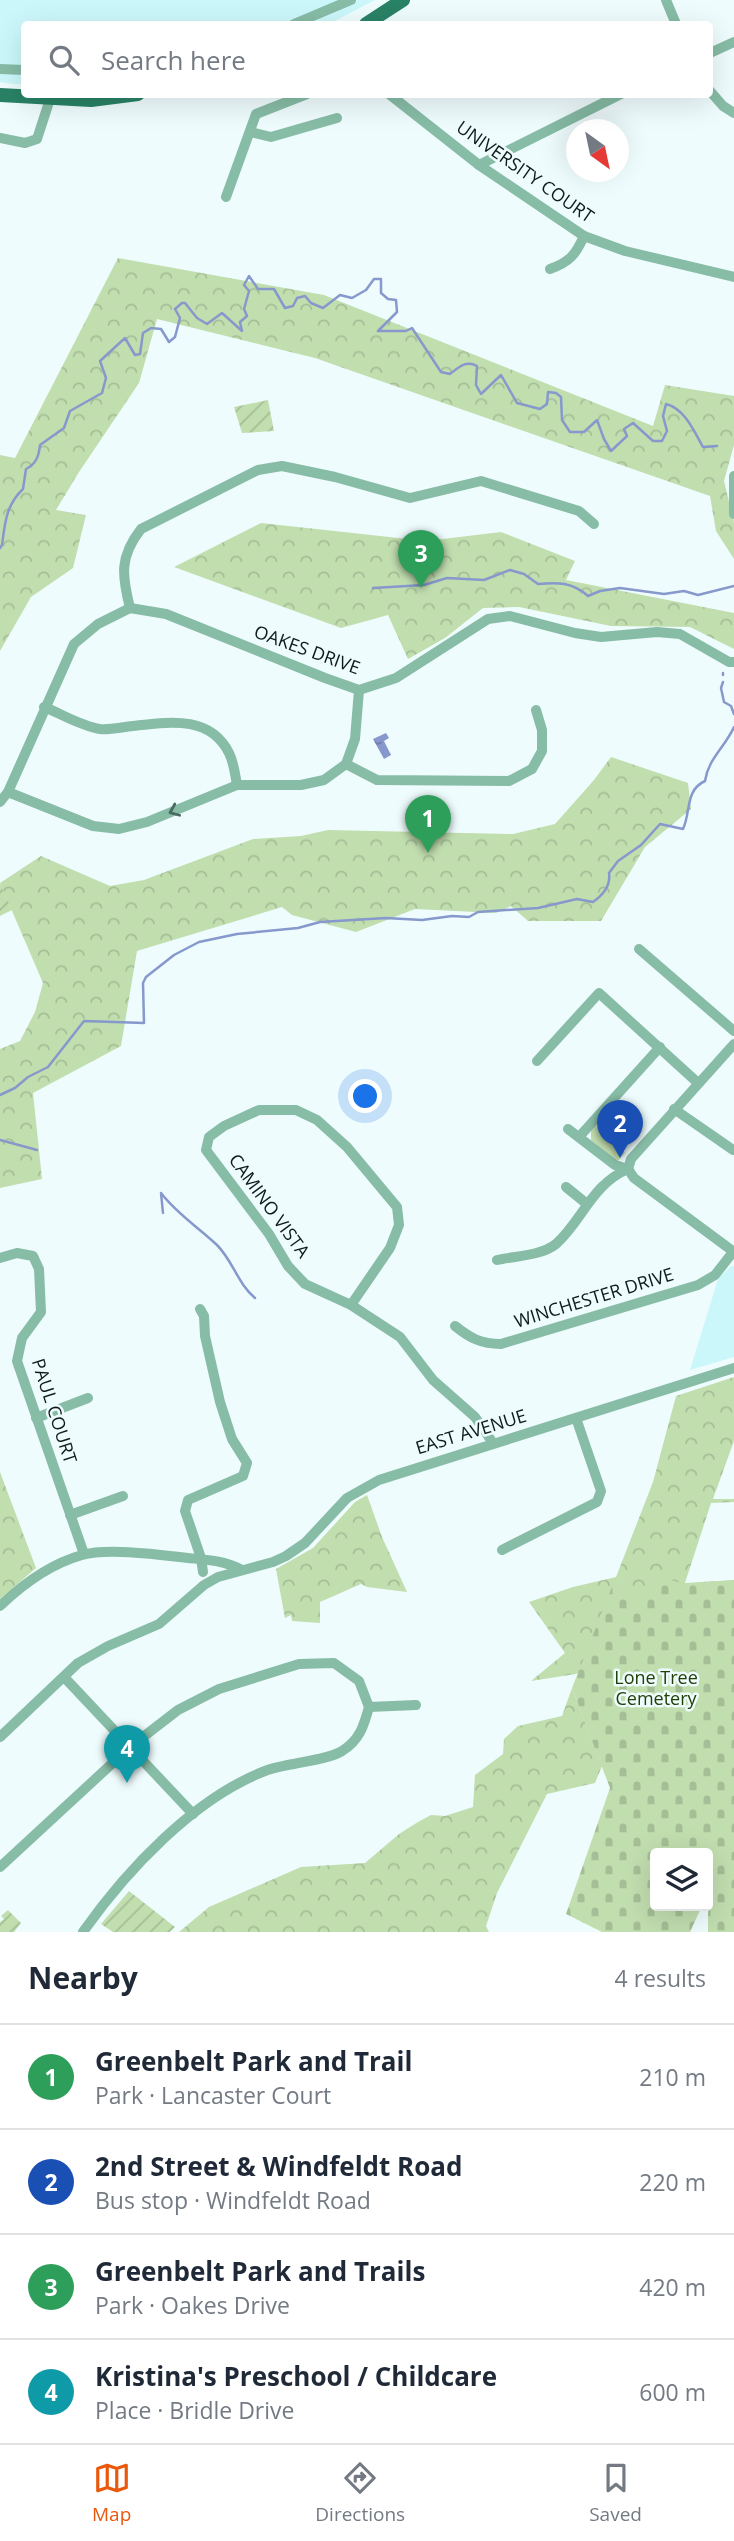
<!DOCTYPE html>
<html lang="en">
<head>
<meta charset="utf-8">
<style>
	:root { --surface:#fff; --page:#f2f2f3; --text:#1f2937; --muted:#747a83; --line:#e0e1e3; --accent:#ea580c }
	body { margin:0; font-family:"Open Sans",sans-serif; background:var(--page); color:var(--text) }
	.controls { position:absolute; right:21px; bottom:21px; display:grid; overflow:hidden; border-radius:7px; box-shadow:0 7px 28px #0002 }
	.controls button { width:63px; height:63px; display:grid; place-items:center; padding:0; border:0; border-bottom:2px solid var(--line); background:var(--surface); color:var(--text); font:35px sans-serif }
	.compass { position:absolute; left:566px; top:119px; width:63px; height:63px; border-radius:50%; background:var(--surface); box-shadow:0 7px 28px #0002; rotate:147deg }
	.you { position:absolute; left:366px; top:1097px; width:24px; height:24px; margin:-18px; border:5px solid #fff; border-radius:50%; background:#1a73e8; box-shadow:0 0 0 10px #1a73e833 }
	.badge { display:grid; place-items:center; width:46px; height:46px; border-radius:50%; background:var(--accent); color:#fff; font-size:23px; font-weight:700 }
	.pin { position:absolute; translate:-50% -58px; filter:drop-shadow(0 2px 4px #0008) }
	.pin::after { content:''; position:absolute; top:37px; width:24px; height:21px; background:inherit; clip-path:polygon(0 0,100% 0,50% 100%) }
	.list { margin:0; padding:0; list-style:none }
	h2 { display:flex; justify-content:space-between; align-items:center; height:91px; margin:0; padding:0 28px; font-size:30px }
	h2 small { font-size:23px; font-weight:400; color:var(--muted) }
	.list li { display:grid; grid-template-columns:46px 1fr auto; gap:21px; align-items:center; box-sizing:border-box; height:105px; padding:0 28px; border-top:2px solid var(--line) }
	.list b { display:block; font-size:26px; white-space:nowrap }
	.list p { margin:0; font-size:23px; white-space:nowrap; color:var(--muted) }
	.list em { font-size:23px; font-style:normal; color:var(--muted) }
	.icon { flex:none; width:38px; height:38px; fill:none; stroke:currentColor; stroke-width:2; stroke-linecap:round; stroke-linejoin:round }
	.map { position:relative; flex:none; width:734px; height:1932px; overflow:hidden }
	.search { position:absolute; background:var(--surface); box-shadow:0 7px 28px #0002; left:21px; right:21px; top:21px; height:77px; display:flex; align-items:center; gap:18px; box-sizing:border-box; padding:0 24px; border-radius:7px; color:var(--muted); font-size:26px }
	.sheet { height:511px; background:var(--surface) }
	nav { display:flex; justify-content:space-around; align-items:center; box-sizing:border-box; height:98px; border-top:2px solid var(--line); background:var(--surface); font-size:19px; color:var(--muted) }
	nav a { display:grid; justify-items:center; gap:4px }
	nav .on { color:var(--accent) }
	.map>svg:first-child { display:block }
	.built { fill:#ccf7fa }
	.grass { fill:#c1deaf }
	.forest { fill:url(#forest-crowns) }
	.cemetery { fill:url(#cemetery-stones) }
	.garden { fill:url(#garden-furrows) }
	.water { fill:url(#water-ripples) }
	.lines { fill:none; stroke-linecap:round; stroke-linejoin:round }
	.stream { stroke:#8698cc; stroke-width:2.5 }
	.minor { stroke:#87bca6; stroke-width:10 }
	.major { stroke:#298265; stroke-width:14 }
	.oneway { stroke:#4a6b60 }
	.labels { text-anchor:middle; stroke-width:5; stroke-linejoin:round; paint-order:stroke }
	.street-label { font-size:18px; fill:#0e1a1b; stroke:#effcfd }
	.park-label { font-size:18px; fill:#223f07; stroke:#effcfd }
</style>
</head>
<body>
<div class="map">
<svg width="734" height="1932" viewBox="0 0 734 1932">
	<defs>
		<pattern id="forest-crowns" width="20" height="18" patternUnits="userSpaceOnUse" patternTransform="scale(1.75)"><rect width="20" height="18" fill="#c1deaf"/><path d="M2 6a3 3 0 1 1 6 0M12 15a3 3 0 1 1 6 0" fill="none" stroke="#a5be96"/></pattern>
		<pattern id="cemetery-stones" width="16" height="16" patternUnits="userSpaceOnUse" patternTransform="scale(1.75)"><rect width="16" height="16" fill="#c1deaf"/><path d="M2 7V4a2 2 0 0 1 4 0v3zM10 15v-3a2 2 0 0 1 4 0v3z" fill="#a5be96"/></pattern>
		<pattern id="garden-furrows" width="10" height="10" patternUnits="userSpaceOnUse" patternTransform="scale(1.75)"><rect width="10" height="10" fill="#c1deaf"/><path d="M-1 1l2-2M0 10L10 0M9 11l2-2" fill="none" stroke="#a5be96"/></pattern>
		<pattern id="water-ripples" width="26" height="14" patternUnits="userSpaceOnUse" patternTransform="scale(1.75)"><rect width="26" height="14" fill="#8698cc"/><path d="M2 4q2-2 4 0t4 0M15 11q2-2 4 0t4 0" fill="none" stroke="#6c7ba5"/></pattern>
	</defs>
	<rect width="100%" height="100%" fill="#effcfd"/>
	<g class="built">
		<polygon points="0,0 375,0 329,24 24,24 24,84 13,84 0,82"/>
		<polygon points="731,1266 734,1266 734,1357 690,1370 718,1279"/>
	</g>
	<polygon class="grass" points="595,1125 625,1153 619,1160 616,1161 591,1140 591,1131"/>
	<g class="forest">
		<polygon points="118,258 324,295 653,426 665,385 734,396 734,445 724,481 734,522 734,559 716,531 710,496 315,358 157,319 139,383 79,472 56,510 86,515 73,568 31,597 0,651 0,455 15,458"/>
		<polygon points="261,523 426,541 501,532 575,561 566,580 734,613 734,649 690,627 611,626 519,607 483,608 445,638 408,659 388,615 341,628 174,567"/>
		<polygon points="611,757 688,783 691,809 645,847 601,921 528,921 511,906 496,913 415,909 356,932 292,915 282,907 137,951 121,1046 33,1093 42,1179 0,1188 0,1049 20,1041 35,1012 43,983 0,883 41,856 110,886 144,880 253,839 301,836 328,830 513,834 555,824 594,780"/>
		<polygon points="734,1377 734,1441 713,1499 734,1499 734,1502 711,1503 685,1583 734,1580 576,1674 531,1681 565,1653 529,1602 573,1587 616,1577 653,1482 676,1396"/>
		<polygon points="0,1472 36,1568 0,1599"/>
		<polygon points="367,1495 382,1537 407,1592 367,1587 361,1584 320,1602 320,1623 292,1621 291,1615 285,1618 276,1569 313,1548 355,1502"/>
		<polygon points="572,1688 602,1766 595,1783 547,1794 497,1893 486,1926 489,1932 179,1932 209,1907 301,1867 365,1863 399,1834 418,1822 431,1815 445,1816 473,1807 475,1775 503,1754 504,1739 518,1726 562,1716"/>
	</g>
	<polygon class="cemetery" points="616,1577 638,1599 664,1578 685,1584 734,1580 734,1932 708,1932 708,1853 655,1853 655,1906 702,1906 690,1932 602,1932 566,1914 610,1788 572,1688"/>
	<g class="garden">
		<polygon points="268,400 274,431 242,433 234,407"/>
		<polygon points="0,883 12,910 0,916"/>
		<polygon points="129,1891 175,1927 170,1932 113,1932 101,1924"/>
		<polygon points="8,1910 21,1923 14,1932 0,1932 0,1922 4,1919 1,1916"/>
	</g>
	<polygon class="water" points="386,733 389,738 384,741 391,755 384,759 373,739"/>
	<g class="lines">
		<g class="stream">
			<path d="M0 548 2 545C5 523 6 505 23 489L26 469C36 464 39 456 40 445L64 428 70 411 102 393 106 378 100 361 125 338 135 355 140 354 143 333 151 328 161 329 169 342 175 337 180 318 175 309 182 303H185L197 318 207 324 222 313 242 331 240 322 247 316 244 309 249 291 244 285 249 276 258 289H274L285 308 293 306 297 298 305 296 311 303 323 308 340 295 352 298 366 290 374 279H381V293L388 299 396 300 397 312 378 331H406L412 328 441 372 450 374C459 367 466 360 477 366L476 385 481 394 501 375 517 403 540 409 547 404 548 392 556 393 561 397 562 420 570 432H584L597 420 604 439 611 451 627 436 624 429 633 423 653 441H662L667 431 663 416 666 404C685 409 694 431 703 447L717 446"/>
			<path d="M373 588 424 585 447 578 484 580 510 570 524 574 538 584C558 582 572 582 588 596L600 591 620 588 664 594 684 591 698 595 734 586"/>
			<polyline points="723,673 723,675"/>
			<polyline points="723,682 721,688 724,702 731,706 734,714"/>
			<path d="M0 1095 15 1088 28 1077 48 1067 84 1021 144 1023 143 983 146 977 174 955 199 942 237 934 298 928 320 922 386 918 422 920 452 916 469 917 478 912 538 908 577 899 593 902C603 895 611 886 609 873L618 861 641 845 660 824 683 829C691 812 685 790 705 781 708 759 725 747 734 727"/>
			<polyline points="0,1140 37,1150"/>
			<path d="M163 1213 161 1193C177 1214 198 1227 217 1245 233 1261 238 1284 255 1298"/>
		</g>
		<g class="minor">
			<polyline points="666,0 676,24"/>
			<polyline points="294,24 351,0"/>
			<polyline points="710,53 734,42"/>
			<polyline points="0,69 24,70"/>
			<polyline points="710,91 723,106 734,113"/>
			<polyline points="389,94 479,165 584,236 625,251 734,277"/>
			<polyline points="250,132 271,137 337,118"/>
			<polyline points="0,138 25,143 37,139 50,99"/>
			<polyline points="479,165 621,94"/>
			<polyline points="226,197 256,114 307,94"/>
			<path d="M550 269C570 262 576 254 584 236"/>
			<polyline points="734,476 734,514"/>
			<path d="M130 608C122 576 119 557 141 529L258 470 282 466 335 477 410 498 481 481 579 511 594 524"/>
			<path d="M44 707C62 714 81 726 100 729 110 730 122 727 133 726 169 722 210 715 229 753 234 763 235 774 237 785"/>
			<polyline points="346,764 377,780 509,781 532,769 542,751 542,730 536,710"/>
			<polyline points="8,792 93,826 119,829 147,822 237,785 301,785 324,780 346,764 355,739 359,690"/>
			<polyline points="0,802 8,792 74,644 98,624 130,608 166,614 325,678 359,690 396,678 488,619 510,616 575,633 601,637 657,632 680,634 729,662 734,662"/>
			<polyline points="639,949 734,1031"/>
			<polyline points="537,1061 599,993 698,1083"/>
			<polyline points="674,1109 733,1150"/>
			<polyline points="568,1129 615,1165 628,1169 634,1178 734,1252"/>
			<polyline points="579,1137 660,1047"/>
			<polyline points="628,1169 631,1159 734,1044"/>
			<polyline points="566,1187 587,1204"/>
			<polyline points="0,1258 17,1253 33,1256 39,1269 41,1312 22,1338 17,1361 84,1554"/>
			<path d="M497 1260C514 1256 541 1256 556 1244 582 1221 592 1184 628 1169"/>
			<polyline points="351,1305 390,1248 399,1225 397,1207 347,1147 317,1120 296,1110 259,1110 224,1126 209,1137 206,1150 269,1234 288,1266 305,1284 351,1305 400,1337 433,1380 475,1417 493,1443"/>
			<polyline points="200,1309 204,1316 205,1336 220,1402 232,1439 247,1463 243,1476 188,1500 185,1511 201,1558 203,1572"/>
			<path d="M455 1326C470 1338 481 1344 501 1344L698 1285 715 1275 733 1252"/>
			<polyline points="36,1418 88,1398"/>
			<polyline points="70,1515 123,1496"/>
			<polyline points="502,1550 597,1502 601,1491 576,1418"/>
			<path d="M0 1606C23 1584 50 1564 82 1555 106 1548 154 1554 179 1557 203 1560 221 1559 242 1570"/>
			<polyline points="64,1677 193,1814"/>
			<polyline points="369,1707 416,1705"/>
			<polyline points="0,1737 78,1663 108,1646 159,1624 204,1585 218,1577 273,1562 286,1556 305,1543 347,1498 379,1480 734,1368"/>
			<polyline points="0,1867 130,1747 178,1710 219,1689 299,1664 334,1663 359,1681 369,1707"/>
			<path d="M83 1932C126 1871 194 1798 265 1771 285 1763 327 1761 342 1751 360 1740 364 1725 369 1707"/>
		</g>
		<g class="major">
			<polyline points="366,24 403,0"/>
			<polyline points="0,95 91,100 138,94"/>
		</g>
	</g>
	<defs><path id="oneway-chevron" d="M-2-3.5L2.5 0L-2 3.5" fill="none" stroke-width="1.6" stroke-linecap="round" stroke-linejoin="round" transform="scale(1.75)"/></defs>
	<use class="oneway" href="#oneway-chevron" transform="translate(174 811) rotate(157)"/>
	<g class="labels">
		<g class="street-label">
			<text transform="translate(525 172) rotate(35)" y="6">UNIVERSITY COURT</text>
			<text transform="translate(307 650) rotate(20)" y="6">OAKES DRIVE</text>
			<text transform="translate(269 1206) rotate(54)" y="6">CAMINO VISTA</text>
			<text transform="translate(594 1298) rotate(-17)" y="6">WINCHESTER DRIVE</text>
			<text transform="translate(54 1411) rotate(72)" y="6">PAUL COURT</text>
			<text transform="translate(471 1432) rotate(-17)" y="6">EAST AVENUE</text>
		</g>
		<g class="park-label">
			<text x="656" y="1684">Lone Tree<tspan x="656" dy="21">Cemetery</tspan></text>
		</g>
	</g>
</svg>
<div class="controls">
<button><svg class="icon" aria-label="layers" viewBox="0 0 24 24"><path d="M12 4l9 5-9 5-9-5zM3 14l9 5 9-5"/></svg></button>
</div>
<svg class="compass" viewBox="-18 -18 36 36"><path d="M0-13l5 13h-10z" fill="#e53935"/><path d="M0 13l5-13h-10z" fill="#747a83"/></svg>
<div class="you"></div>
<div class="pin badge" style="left:428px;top:853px;background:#2e9e5b">1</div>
<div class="pin badge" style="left:620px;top:1158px;background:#1a4fb4">2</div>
<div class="pin badge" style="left:421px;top:588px;background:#2e9e5b">3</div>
<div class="pin badge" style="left:127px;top:1783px;background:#0f9aa8">4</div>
<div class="search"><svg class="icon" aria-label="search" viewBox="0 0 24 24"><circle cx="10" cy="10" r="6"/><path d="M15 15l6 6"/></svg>Search here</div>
</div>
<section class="sheet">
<h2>Nearby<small>4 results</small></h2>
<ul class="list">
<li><span class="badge" style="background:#2e9e5b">1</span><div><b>Greenbelt Park and Trail</b><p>Park · Lancaster Court</p></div><em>210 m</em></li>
<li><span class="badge" style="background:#1a4fb4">2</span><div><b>2nd Street &amp; Windfeldt Road</b><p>Bus stop · Windfeldt Road</p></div><em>220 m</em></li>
<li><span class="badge" style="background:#2e9e5b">3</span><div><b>Greenbelt Park and Trails</b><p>Park · Oakes Drive</p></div><em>420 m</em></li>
<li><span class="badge" style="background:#0f9aa8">4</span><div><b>Kristina's Preschool / Childcare</b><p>Place · Bridle Drive</p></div><em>600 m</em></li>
</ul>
</section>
<nav>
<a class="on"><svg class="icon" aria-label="map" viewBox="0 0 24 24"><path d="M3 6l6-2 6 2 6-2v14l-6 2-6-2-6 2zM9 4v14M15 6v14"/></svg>Map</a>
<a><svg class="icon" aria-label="directions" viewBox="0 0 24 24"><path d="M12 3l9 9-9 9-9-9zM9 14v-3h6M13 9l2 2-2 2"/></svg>Directions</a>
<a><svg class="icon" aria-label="saved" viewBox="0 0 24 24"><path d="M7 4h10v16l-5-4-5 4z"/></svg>Saved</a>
</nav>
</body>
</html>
